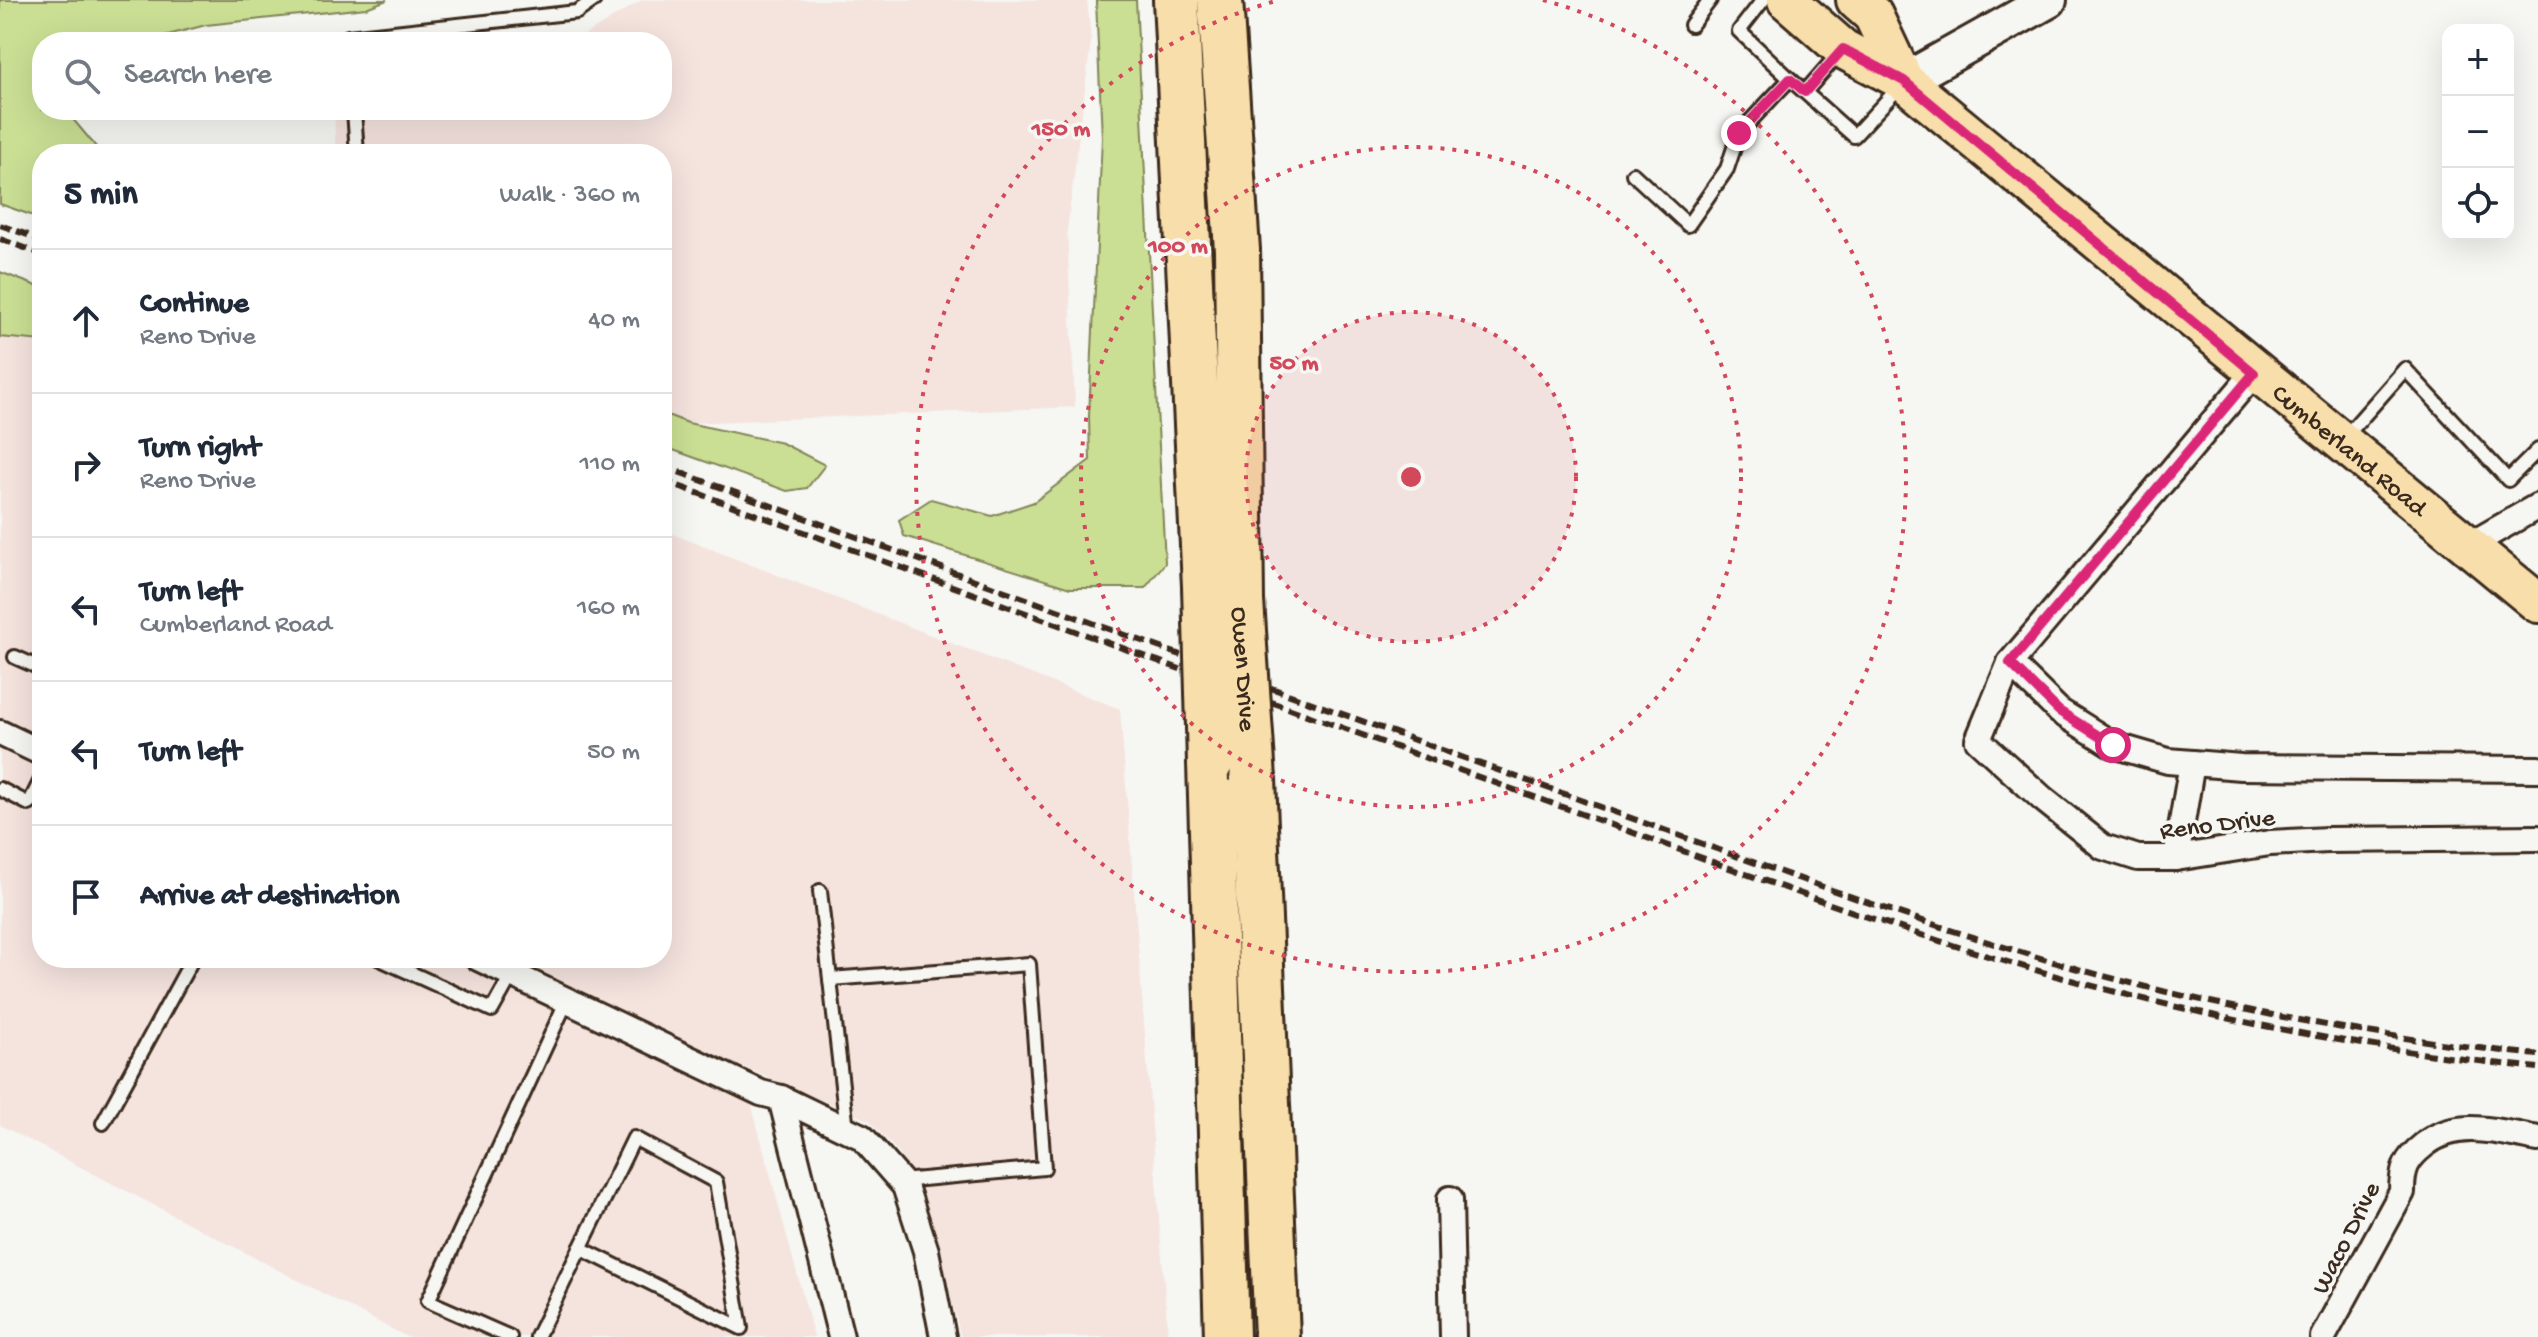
<!DOCTYPE html>
<html lang="en">
<head>
<meta charset="utf-8">
<style>
	:root { --surface:#fff; --page:#f2f2f3; --text:#1f2937; --muted:#747a83; --line:#e0e1e3 }
	body { margin:0; font-family:"Gochi Hand",sans-serif; background:var(--page); color:var(--text) }
	.controls { position:absolute; right:24px; top:24px; display:grid; overflow:hidden; border-radius:16px; box-shadow:0 8px 32px #0002 }
	.controls button { width:72px; height:72px; display:grid; place-items:center; padding:0; border:0; border-bottom:2px solid var(--line); background:var(--surface); color:var(--text); font:40px sans-serif }
	.stop { position:absolute; width:24px; height:24px; margin:-18px; border:6px solid #db2777; border-radius:50%; background:#fff }
	.stop.end { background:#db2777; border-color:#fff; box-shadow:0 2px 8px #0008 }
	.list { margin:0; padding:0; list-style:none }
	h2 { display:flex; justify-content:space-between; align-items:center; height:104px; margin:0; padding:0 32px; font-size:34px }
	h2 small { font-size:26px; font-weight:400; color:var(--muted) }
	.list li { display:grid; grid-template-columns:52px 1fr auto; gap:24px; align-items:center; box-sizing:border-box; height:144px; padding:0 32px; border-top:2px solid var(--line) }
	.list b { display:block; font-size:30px; white-space:nowrap }
	.list p { margin:0; font-size:26px; white-space:nowrap; color:var(--muted) }
	.list em { font-size:26px; font-style:normal; color:var(--muted) }
	.icon { flex:none; width:44px; height:44px; fill:none; stroke:currentColor; stroke-width:2; stroke-linecap:round; stroke-linejoin:round }
	.map { position:relative; flex:none; width:2538px; height:1337px; overflow:hidden }
	.search { position:absolute; background:var(--surface); box-shadow:0 8px 32px #0002; left:32px; top:32px; width:640px; height:88px; display:flex; align-items:center; gap:20px; box-sizing:border-box; padding:0 28px; border-radius:32px; color:var(--muted); font-size:30px }
	.panel { position:absolute; background:var(--surface); box-shadow:0 8px 32px #0002; left:32px; top:144px; width:640px; height:824px; border-radius:32px }
	.map>svg:first-child { display:block }
	.built { fill:#f5e3de }
	.green { fill:#cadf94; stroke:#828459; stroke-width:2 }
	.lines { fill:none; stroke-linecap:round; stroke-linejoin:round }
	.lane-casing { stroke:#3b2a1e; stroke-width:18 }
	.street-casing { stroke:#3b2a1e; stroke-width:30 }
	.secondary-casing { stroke:#3b2a1e; stroke-width:40 }
	.primary-casing { stroke:#3b2a1e; stroke-width:44 }
	.highway-casing { stroke:#3b2a1e; stroke-width:50 }
	.lane { stroke:#f6f6f2; stroke-width:12 }
	.street { stroke:#f6f6f2; stroke-width:24 }
	.secondary { stroke:#f6f6f2; stroke-width:34 }
	.primary { stroke:#f8deab; stroke-width:38 }
	.highway { stroke:#f8deab; stroke-width:44 }
	.rail { stroke:#3b2a1e; stroke-width:6; stroke-dasharray:12 6; stroke-linecap:butt }
	.highway-bridge-casing { stroke:#3b2a1e; stroke-width:50; stroke-linecap:butt }
	.highway-bridge { stroke:#f8deab; stroke-width:44 }
	.route { stroke:#db2777; stroke-width:10 }
	.ring { fill:none; stroke:#d1495b; stroke-width:4; stroke-dasharray:4 8 }
	.labels { text-anchor:middle; stroke-width:7; stroke-linejoin:round; paint-order:stroke }
	.street-label { font-size:26px; fill:#3b2a1e; stroke:#f6f6f2 }
	.centre { fill:#d1495b; stroke:#f6f6f2; stroke-width:4 }
	.ring-label { font-size:24px; text-anchor:middle; font-weight:bold; fill:#d1495b; stroke:#f6f6f2; stroke-width:7; stroke-linejoin:round; paint-order:stroke }
</style>
</head>
<body>
<div class="map">
<svg width="2538" height="1337" viewBox="0 0 2538 1337">
	<rect width="100%" height="100%" fill="#f6f6f2"/>
	<filter id="ink" filterUnits="userSpaceOnUse"><feTurbulence type="fractalNoise" baseFrequency=".0125" numOctaves="2"/><feDisplacementMap in="SourceGraphic" scale="16" xChannelSelector="R" yChannelSelector="G"/><feConvolveMatrix kernelMatrix="1 2 1 2 8 2 1 2 1" color-interpolation-filters="sRGB"/></filter>
	<g filter="url(#ink)">
		<g class="built">
			<polygon points="642,0 1087,0 1091,41 1067,230 1075,407 688,423 662,413 662,154 336,154 334,110 662,110 662,42 573,42"/>
			<polygon points="0,337 42,341 42,958 662,958 662,530 1120,709 1168,1337 961,1337 924,1195 898,1152 869,1120 741,1066 814,1337 407,1337 0,1125"/>
		</g>
		<g class="green">
			<polygon points="0,0 387,0 366,8 206,25 141,42 42,42 42,110 75,110 72,118 102,154 42,154 42,219 0,204"/>
			<polygon points="1096,0 1136,0 1165,563 1145,588 1070,588 904,536 899,520 931,499 992,516 1034,502 1090,460 1089,416 1102,138"/>
			<polygon points="0,272 42,288 42,341 0,337"/>
			<polygon points="662,413 688,423 782,443 825,465 807,488 787,491 662,446"/>
		</g>
		<g class="lines">
			<g class="lane-casing">
				<g id="lane">
					<polyline points="1691,25 1710,0"/>
					<polyline points="349,42 348,37 577,12 594,0"/>
					<polyline points="1790,79 1854,136 1902,84"/>
					<polyline points="1805,92 1840,52"/>
					<polyline points="354,110 357,154"/>
					<polyline points="1633,174 1688,225 1727,169 1739,133 1790,79 1739,31 1763,0"/>
					<polyline points="2345,437 2405,369 2508,480 2538,450"/>
					<polyline points="15,657 42,669"/>
					<polyline points="0,789 29,804 42,778"/>
					<polyline points="820,891 847,1130"/>
					<polyline points="378,958 492,1010 512,974"/>
					<polyline points="830,979 1029,964 1044,1168 901,1181"/>
					<polyline points="103,1123 193,958"/>
					<polyline points="510,1337 428,1301 567,1000"/>
					<polyline points="537,1337 634,1138 716,1182 741,1328 580,1248"/>
				</g>
			</g>
			<g class="street-casing">
				<g id="street">
					<polyline points="2254,373 2010,663 1978,740 2043,799 2103,847 2138,858 2176,858 2270,843 2328,840 2538,838"/>
					<polyline points="2468,546 2538,506"/>
					<polyline points="2010,663 2059,711 2113,745 2168,761 2241,767 2538,769"/>
					<polyline points="0,733 42,753"/>
					<polyline points="2176,858 2192,763"/>
					<polyline points="478,958 761,1093 781,1098 841,1337"/>
					<polyline points="781,1098 862,1137 905,1186 926,1251 943,1337"/>
					<polyline points="1450,1199 1453,1337"/>
					<path d="M2323 1337 2402 1192C2402 1169 2406 1159 2424 1145 2457 1118 2499 1132 2538 1139"/>
				</g>
			</g>
			<g class="secondary-casing">
				<polyline id="secondary" points="1904,81 2049,0"/>
			</g>
			<g class="primary-casing">
				<g id="primary">
					<path id="s1" d="M1787 0 1843 49 1904 81 2538 603"/>
					<polyline points="1856,0 1873,15 1904,81"/>
				</g>
			</g>
			<g class="highway-casing">
				<g id="highway">
					<polyline points="1176,0 1205,586"/>
					<polyline points="1220,0 1237,250 1241,601"/>
					<polyline points="1210,763 1227,1337"/>
					<polyline points="1253,779 1277,1337"/>
				</g>
			</g>
			<use href="#lane" class="lane"/>
			<use href="#street" class="street"/>
			<use href="#secondary" class="secondary"/>
			<use href="#primary" class="primary"/>
			<use href="#highway" class="highway"/>
			<g class="rail">
				<polyline points="0,225 42,240"/>
				<polyline points="0,239 42,254"/>
				<path d="M662 466C951 571 1239 677 1528 781 1708 845 1887 914 2071 967 2223 1010 2381 1038 2538 1055"/>
				<path d="M662 480C954 587 1245 693 1537 798 1714 861 1890 931 2071 980 2224 1022 2380 1051 2538 1068"/>
			</g>
			<g class="highway-bridge-casing">
				<g id="highway-bridge">
					<polyline points="1205,586 1210,763"/>
					<path id="s2" d="M1241 601 1253 779"/>
				</g>
			</g>
			<use href="#highway-bridge" class="highway-bridge"/>
		</g>
	</g>
	<g class="lines" filter="url(#ink)">
		<polyline class="route" points="1739,133 1790,79 1805,92 1843,49 1904,81 2254,373 2010,663 2059,711 2113,745"/>
	</g>
	<circle cx="1411" cy="477" r="165" fill="#d1495b" fill-opacity=".12"/>
	<g class="ring">
		<circle cx="1411" cy="477" r="165"/>
		<circle cx="1411" cy="477" r="330"/>
		<path d="M1543 0A495 495 0 1 1 1279 0"/>
	</g>
	<g class="labels">
		<g class="street-label">
			<text dy="9" stroke="none"><textPath href="#s1" startOffset="722">Cumberland Road</textPath></text>
			<text dy="9" stroke="none"><textPath href="#s2" startOffset="68">Owen Drive</textPath></text>
			<text transform="translate(2217 822) rotate(-7)" y="9">Reno Drive</text>
			<text transform="translate(2344 1237) rotate(-63)" y="9">Waco Drive</text>
		</g>
	</g>
	<circle cx="1411" cy="477" r="12" class="centre"/>
	<g class="ring-label">
		<text x="1061" y="135">150 m</text>
		<text x="1178" y="252">100 m</text>
		<text x="1294" y="369">50 m</text>
	</g>
</svg>
<div class="controls">
<button>+</button>
<button>−</button>
<button><svg class="icon" aria-label="locate" viewBox="0 0 24 24"><circle cx="12" cy="12" r="6"/><path d="M12 2v4M12 18v4M2 12h4M18 12h4"/></svg></button>
</div>
<div class="stop" style="left:2113px;top:745px"></div>
<div class="stop end" style="left:1739px;top:133px"></div>
<div class="search"><svg class="icon" aria-label="search" viewBox="0 0 24 24"><circle cx="10" cy="10" r="6"/><path d="M15 15l6 6"/></svg>Search here</div>
<section class="panel">
<h2>5 min<small>Walk · 360 m</small></h2>
<ul class="list">
<li><svg class="icon" aria-label="ahead" viewBox="0 0 24 24"><path d="M12 20V5M6 11l6-6 6 6"/></svg><div><b>Continue</b><p>Reno Drive</p></div><em>40 m</em></li>
<li><svg class="icon" aria-label="right" viewBox="0 0 24 24"><path d="M7 20v-9h11M14 6l5 5-5 5"/></svg><div><b>Turn right</b><p>Reno Drive</p></div><em>110 m</em></li>
<li><svg class="icon" aria-label="left" viewBox="0 0 24 24"><path d="M17 20v-9H6M10 6l-5 5 5 5"/></svg><div><b>Turn left</b><p>Cumberland Road</p></div><em>160 m</em></li>
<li><svg class="icon" aria-label="left" viewBox="0 0 24 24"><path d="M17 20v-9H6M10 6l-5 5 5 5"/></svg><div><b>Turn left</b></div><em>50 m</em></li>
<li><svg class="icon" aria-label="arrive" viewBox="0 0 24 24"><path d="M6 21V4h12l-3 4 3 4H6"/></svg><div><b>Arrive at destination</b></div></li>
</ul>
</section>
</div>
</body>
</html>
